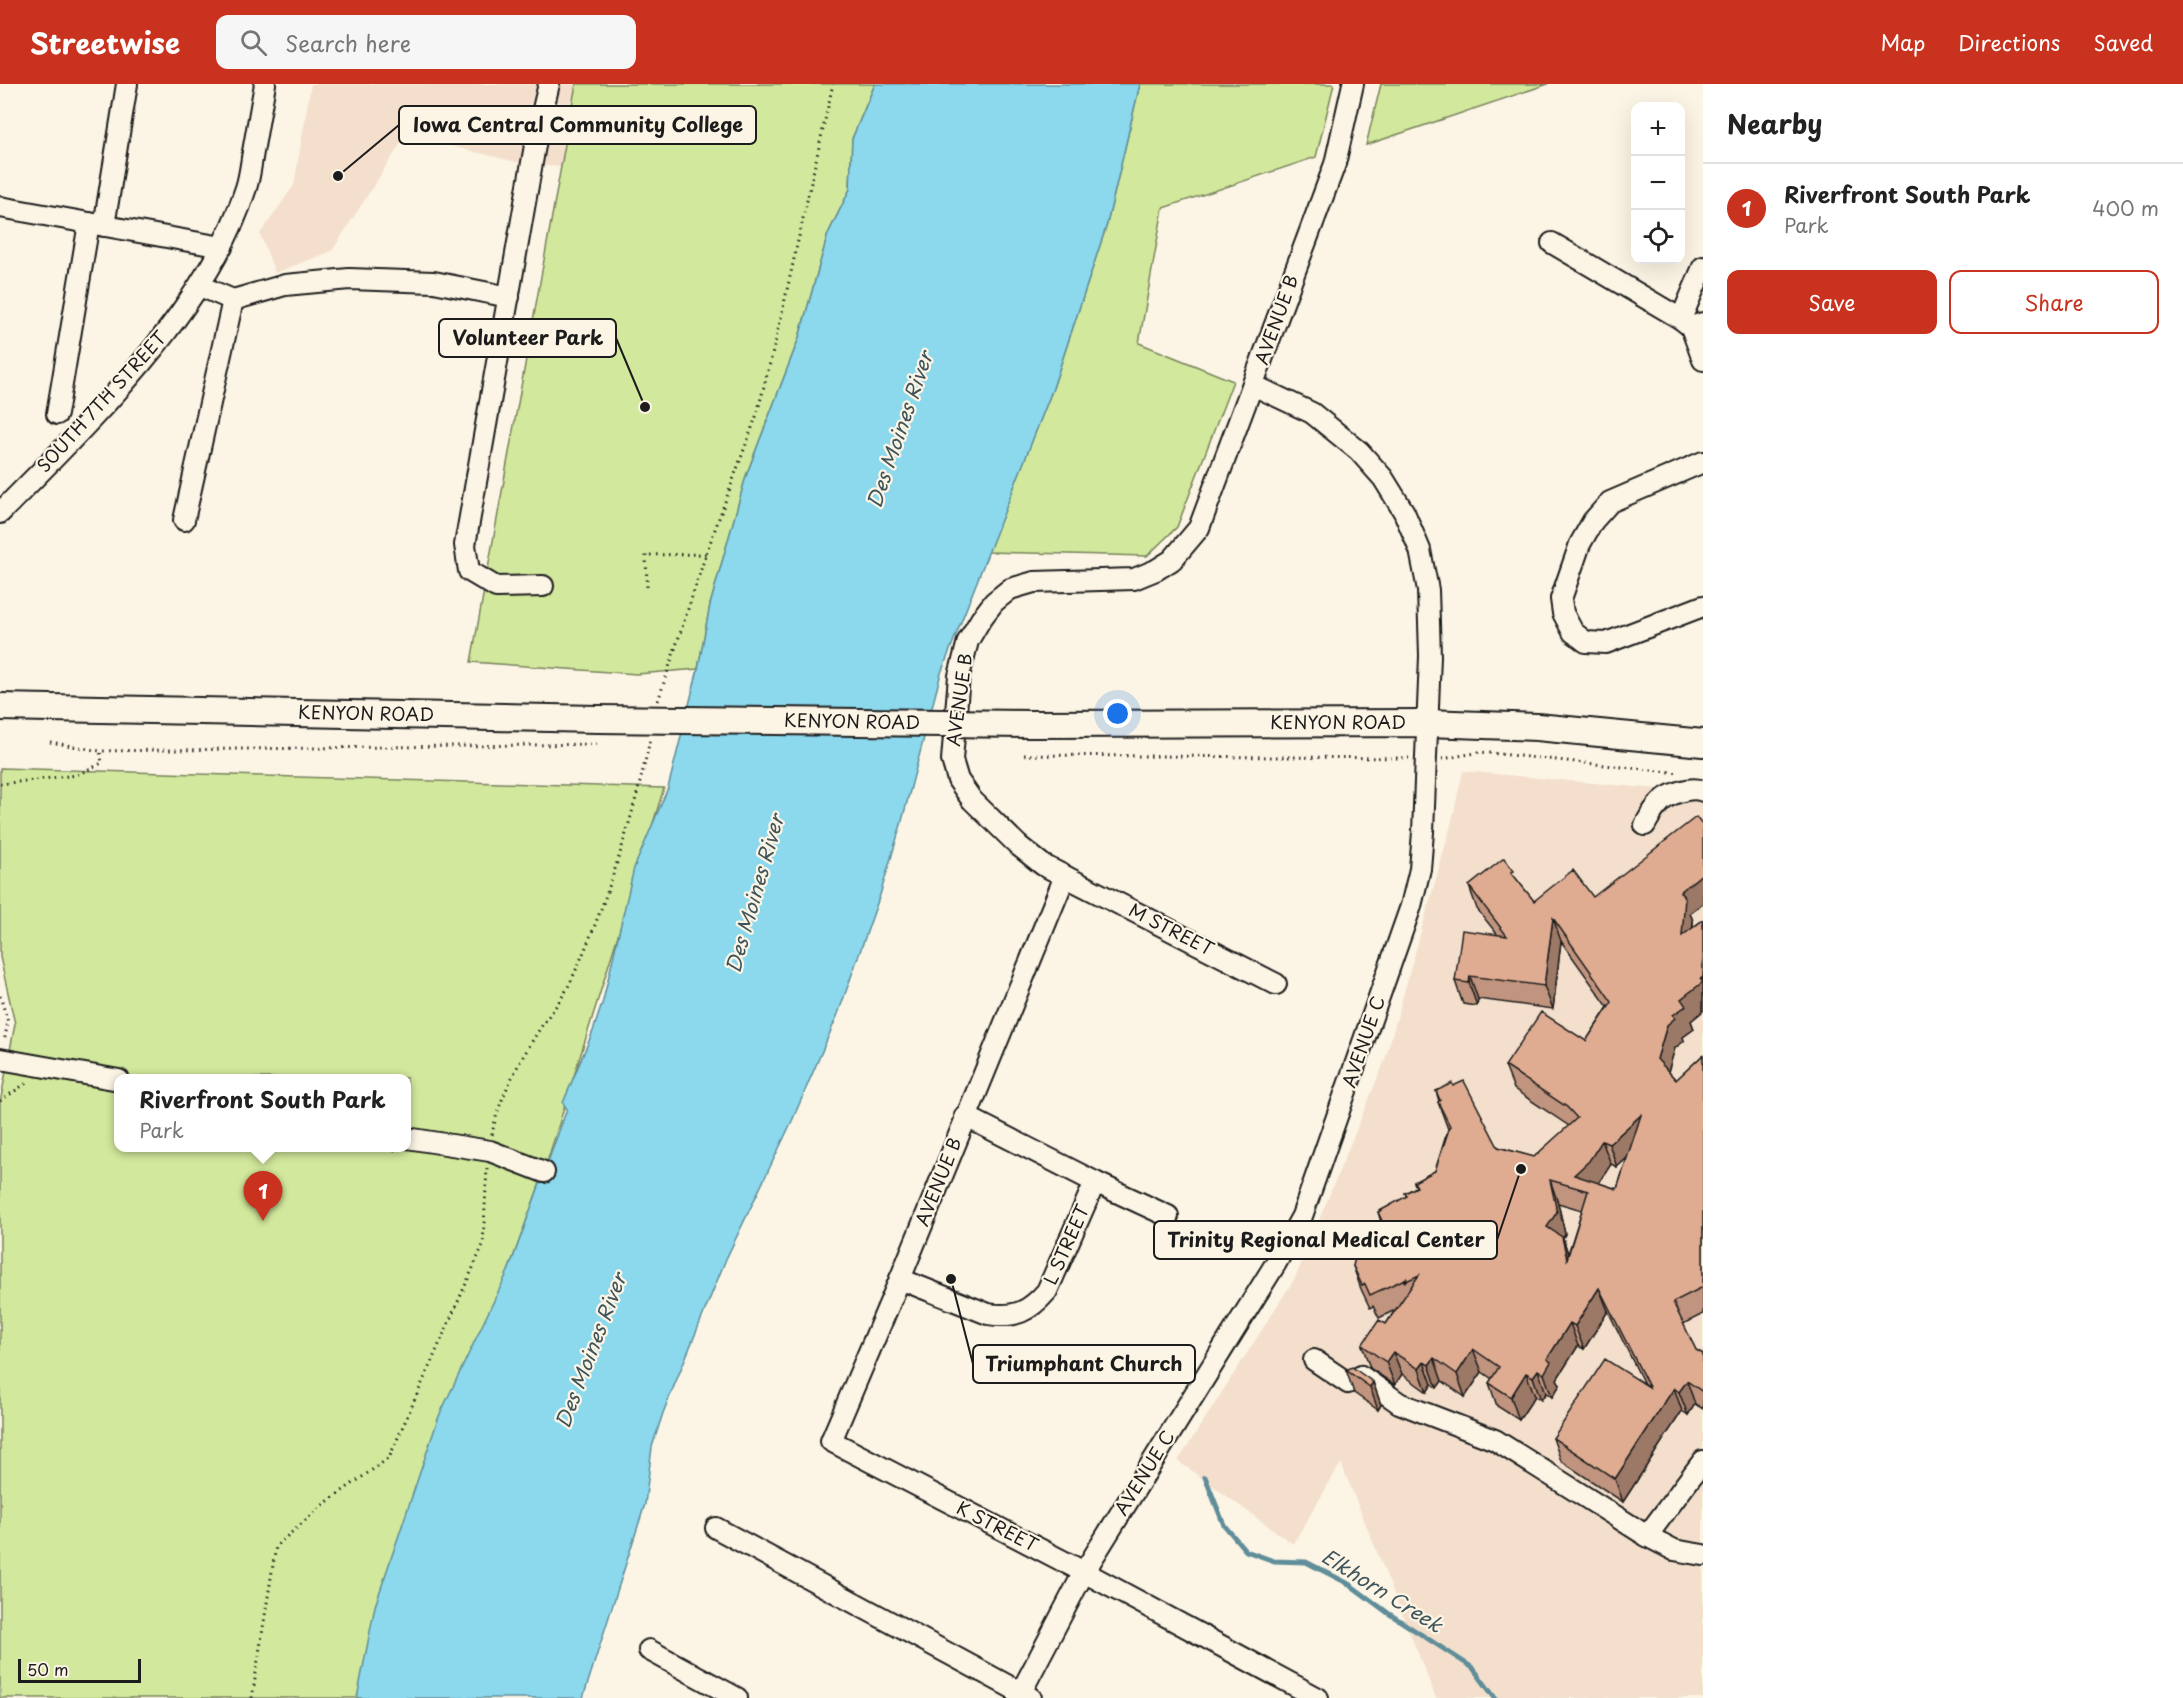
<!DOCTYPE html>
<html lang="en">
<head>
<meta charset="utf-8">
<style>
	:root { --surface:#fff; --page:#f6f6f6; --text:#222; --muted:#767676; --line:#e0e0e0; --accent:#c8321e }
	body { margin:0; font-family:"Playpen Sans",sans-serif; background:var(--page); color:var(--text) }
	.controls { position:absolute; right:18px; top:18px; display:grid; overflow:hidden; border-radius:12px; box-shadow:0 6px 24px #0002 }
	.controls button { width:54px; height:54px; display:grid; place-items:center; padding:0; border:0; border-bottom:2px solid var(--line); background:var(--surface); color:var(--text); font:30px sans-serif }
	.scale { position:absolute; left:18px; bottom:15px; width:123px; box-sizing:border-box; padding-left:6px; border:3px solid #1c1c1c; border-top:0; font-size:16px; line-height:21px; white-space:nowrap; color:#1c1c1c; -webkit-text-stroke:4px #fcf5e5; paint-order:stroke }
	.you { position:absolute; left:1118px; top:630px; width:21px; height:21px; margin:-15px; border:4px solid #fff; border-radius:50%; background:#1a73e8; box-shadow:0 0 0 9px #1a73e833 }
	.badge { display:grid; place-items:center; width:39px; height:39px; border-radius:50%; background:var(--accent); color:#fff; font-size:20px; font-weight:700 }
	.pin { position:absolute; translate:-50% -50px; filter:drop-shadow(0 2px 3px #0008) }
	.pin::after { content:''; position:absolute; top:32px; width:21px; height:18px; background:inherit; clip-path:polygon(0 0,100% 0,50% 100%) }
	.popup { position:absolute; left:114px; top:990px; width:297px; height:78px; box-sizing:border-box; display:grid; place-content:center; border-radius:12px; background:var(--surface); filter:drop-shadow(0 2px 4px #0005); font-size:20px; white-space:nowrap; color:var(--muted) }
	.popup b { font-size:22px; color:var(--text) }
	.popup::after { content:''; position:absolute; left:50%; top:100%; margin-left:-12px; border:12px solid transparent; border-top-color:var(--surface) }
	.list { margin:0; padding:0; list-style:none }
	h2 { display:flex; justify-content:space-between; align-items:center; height:78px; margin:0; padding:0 24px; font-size:26px }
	h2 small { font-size:20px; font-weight:400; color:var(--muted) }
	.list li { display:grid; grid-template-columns:39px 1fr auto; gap:18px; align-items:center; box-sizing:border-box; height:90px; padding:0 24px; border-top:2px solid var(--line) }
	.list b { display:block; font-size:22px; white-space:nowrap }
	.list p { margin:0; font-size:20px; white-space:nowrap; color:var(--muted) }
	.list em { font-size:20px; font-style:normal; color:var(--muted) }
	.actions { display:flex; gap:12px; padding:18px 24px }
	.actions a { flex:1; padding:14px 0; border:2px solid var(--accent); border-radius:12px; text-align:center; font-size:21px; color:var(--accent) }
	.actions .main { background:var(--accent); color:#fff }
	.icon { flex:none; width:33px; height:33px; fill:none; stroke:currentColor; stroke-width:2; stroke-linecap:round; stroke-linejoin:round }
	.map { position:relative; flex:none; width:1703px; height:1614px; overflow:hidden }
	header { display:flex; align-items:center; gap:36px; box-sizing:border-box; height:84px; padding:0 30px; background:var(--accent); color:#fff }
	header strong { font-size:28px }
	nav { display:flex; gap:33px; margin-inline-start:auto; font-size:21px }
	.search { width:420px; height:54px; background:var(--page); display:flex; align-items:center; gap:15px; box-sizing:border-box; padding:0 21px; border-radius:12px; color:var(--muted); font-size:22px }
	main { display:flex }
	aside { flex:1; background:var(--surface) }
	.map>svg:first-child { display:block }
	.built { fill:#f3dfcc }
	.green { fill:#d2e89c; stroke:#77825c; stroke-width:1.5; fill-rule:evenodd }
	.water { fill:#8cd8ec; stroke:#5f8d99; stroke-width:1.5 }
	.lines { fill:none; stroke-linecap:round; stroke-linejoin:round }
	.stream { stroke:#5f8d99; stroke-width:5 }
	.minor-casing { stroke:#1c1c1c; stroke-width:24 }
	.major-casing { stroke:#1c1c1c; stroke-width:30 }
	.path { stroke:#1c1c1c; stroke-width:3; stroke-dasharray:1.5 4.5; stroke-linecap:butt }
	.minor { stroke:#fcf5e5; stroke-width:20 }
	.major { stroke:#fcf5e5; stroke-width:26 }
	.major-bridge-casing { stroke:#1c1c1c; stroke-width:30; stroke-linecap:butt }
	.major-bridge { stroke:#fcf5e5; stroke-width:26 }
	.wall { fill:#c0947e; stroke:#1c1c1c; stroke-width:1.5; fill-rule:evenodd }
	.shaded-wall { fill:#9c7866; stroke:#1c1c1c; stroke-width:1.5 }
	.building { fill:#dfac92; stroke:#1c1c1c; stroke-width:1.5; fill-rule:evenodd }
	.labels { text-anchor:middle; stroke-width:4.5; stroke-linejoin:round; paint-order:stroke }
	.street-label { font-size:18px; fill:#1c1c1c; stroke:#fcf5e5 }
	.water-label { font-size:20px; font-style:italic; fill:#3e545a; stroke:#fcf5e5 }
	.leader { fill:none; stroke:#1c1c1c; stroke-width:2 }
	.callout-dot { fill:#1c1c1c; stroke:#fcf5e5; stroke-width:2 }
	.callout { fill:#fcf5e5; stroke:#1c1c1c; stroke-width:2 }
	.callout-label { font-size:20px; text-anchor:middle; font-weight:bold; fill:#1c1c1c }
</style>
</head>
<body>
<header>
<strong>Streetwise</strong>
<div class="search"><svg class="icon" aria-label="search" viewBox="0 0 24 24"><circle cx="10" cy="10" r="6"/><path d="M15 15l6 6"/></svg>Search here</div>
<nav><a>Map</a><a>Directions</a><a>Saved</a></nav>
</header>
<main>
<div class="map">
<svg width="1703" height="1614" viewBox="0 0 1703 1614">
	<rect width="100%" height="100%" fill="#fcf5e5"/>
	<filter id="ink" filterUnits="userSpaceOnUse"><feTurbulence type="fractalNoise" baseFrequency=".0167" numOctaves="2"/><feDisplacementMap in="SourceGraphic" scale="12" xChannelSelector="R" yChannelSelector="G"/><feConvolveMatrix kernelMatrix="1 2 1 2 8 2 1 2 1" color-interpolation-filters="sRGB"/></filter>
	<g filter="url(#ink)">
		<g class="built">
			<polygon points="311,0 576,0 561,83 524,80 406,51 332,167 275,189 260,150 294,101"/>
			<polygon points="1463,687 1703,709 1703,1614 1436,1614 1341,1379 1293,1460 1178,1377 1295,1194 1385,976 1451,741"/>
		</g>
		<g class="green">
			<polygon points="576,0 875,0 852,55 850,105 828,150 799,254 746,392 710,521 698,585 637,590 471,578"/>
			<polygon points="1140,0 1334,0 1316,73 1163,124 1139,259 1233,297 1177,443 1147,472 988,468 1053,304 1107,140"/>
			<polygon points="1381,0 1548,0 1366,61"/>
			<path d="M0 684 664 704 544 1088 509 1185 379 1614H0V1019L15 940 0 873ZM119 994H407V1064H119Z"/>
		</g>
		<polygon class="water" points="875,0 1140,0 1107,140 1053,304 941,589 902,737 880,811 838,930 792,1037 726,1175 663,1329 652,1363 645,1420 583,1614 357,1614 375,1522 439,1332 509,1185 567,1025 563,1019 593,947 603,917 634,784 668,704 698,585 710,521 746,392 799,254 828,150 850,105 852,55"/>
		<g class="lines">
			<polyline class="stream" points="1205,1393 1224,1441 1246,1467 1274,1477 1306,1478 1349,1500 1388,1529 1473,1584 1495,1614"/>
			<g class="minor-casing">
				<g id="minor">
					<polyline points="0,123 222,163"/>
					<polyline points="104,142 127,0"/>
					<polyline points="1552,159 1681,235 1691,243 1703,239"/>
					<polyline points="200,202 233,216"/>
					<polyline points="233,216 285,201 349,195 434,198 509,213"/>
					<polyline points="1681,235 1703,183"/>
					<polyline points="1691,243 1703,276"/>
					<polyline points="57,330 89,139"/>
					<polyline points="1703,378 1610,418 1593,437 1580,460 1561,515 1563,529 1573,548 1586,558 1606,559 1703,522"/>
					<path d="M0 429C88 339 208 226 246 104 250 92 251 79 253 68 257 45 261 23 265 0"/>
					<polyline points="184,436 233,216"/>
					<polyline points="543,502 496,503 469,487 465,461 537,50 549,0"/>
					<path d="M1645 741C1649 734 1653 726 1659 720 1667 710 1691 702 1703 707"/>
					<polyline points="1065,792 900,1195 831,1357 1084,1488 1318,1614"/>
					<polyline points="1276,900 1043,781 1019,762 972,716 958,696 952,676 959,592 968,557 981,535 994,518 1010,505 1034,498 1134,495 1156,486 1172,476 1199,444 1335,80 1353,0"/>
					<polyline points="0,975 119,996"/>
					<polyline points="965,1032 1095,1098 1168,1132"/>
					<polyline points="407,1054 490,1067 544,1088"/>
					<path d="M900 1195 988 1230C1015 1234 1029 1228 1047 1207L1095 1098"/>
					<polyline points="1314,1276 1348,1299 1361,1292 1399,1319 1495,1356 1647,1452 1674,1466 1703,1471"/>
					<polyline points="716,1444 1031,1614"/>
					<polyline points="1647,1452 1703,1377"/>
					<polyline points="649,1566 737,1614"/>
					<polyline points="1018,1614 1084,1488 1276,1179 1302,1132 1411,822 1420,785 1423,748 1430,572 1428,506 1420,466 1404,428 1383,394 1359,367 1312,329 1253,301"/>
				</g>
			</g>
			<g class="major-casing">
				<g id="major">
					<polyline points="0,623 598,635"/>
					<polyline points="1030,640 1426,639 1537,643 1703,659"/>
				</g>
			</g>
			<g class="path">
				<polyline points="647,503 646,471 706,470"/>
				<polyline points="658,617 706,470 757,330 777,251 833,0"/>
				<polyline points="50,658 100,667 599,660"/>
				<polyline points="1024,671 1409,674"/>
				<polyline points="1442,675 1481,668 1680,689"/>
				<polyline points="0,700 77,691 102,679 100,667"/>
				<polyline points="0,912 8,938 4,958"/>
				<polyline points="0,1017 28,998"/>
				<path d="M492 1051C497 1018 519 978 536 951 546 934 560 919 569 901 606 823 631 741 650 656"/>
				<polyline points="382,1064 395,1066"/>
				<polyline points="252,1614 276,1462 324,1420 389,1374 483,1161 487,1084"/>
			</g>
			<use href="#minor" class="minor"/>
			<use href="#major" class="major"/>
			<g class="major-bridge-casing">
				<polyline id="major-bridge" points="598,635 1030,640"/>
			</g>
			<use href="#major-bridge" class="major-bridge"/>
		</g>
		<g class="wall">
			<path d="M1516 795 1534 817 1593 813 1690 829 1693 837V843L1703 836V927L1691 937 1694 945 1683 953 1684 957 1675 964 1668 987 1676 996 1703 971V1230L1683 1240 1696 1266 1703 1270V1325L1695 1320 1688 1331 1682 1327 1623 1418 1561 1377 1553 1354 1644 1300 1608 1227 1584 1265 1578 1262 1557 1295 1560 1301 1552 1313 1546 1309 1541 1316 1535 1312 1519 1336 1497 1322 1489 1299 1492 1295 1482 1288 1465 1313 1442 1297 1437 1304 1432 1300 1427 1308 1402 1290 1395 1301 1370 1284 1362 1261 1386 1240 1395 1226 1379 1234 1373 1222 1370 1224 1361 1205 1353 1182 1381 1138 1378 1128 1407 1113 1405 1109 1416 1103 1414 1098 1435 1087 1448 1045 1438 1018 1439 1017 1436 1007 1453 1002 1498 1063 1534 1073 1569 1042 1514 1005 1505 982 1586 957 1608 923 1561 857 1553 925 1478 915 1477 922 1463 920 1455 897 1497 850 1477 825 1469 802ZM1627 1074 1617 1105 1599 1099 1611 1080 1617 1083ZM1558 1119 1582 1126 1568 1170 1563 1154 1565 1150Z"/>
			<polygon points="1346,1286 1373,1298 1381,1321 1378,1326 1354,1309"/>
		</g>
		<g class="shaded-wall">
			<polygon points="1703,789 1703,819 1690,829 1693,837 1690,875 1682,852 1680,808"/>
			<polygon points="1553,834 1561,857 1553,925 1544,902"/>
			<polygon points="1470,892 1478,915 1477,922 1469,899"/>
			<polygon points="1703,893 1703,927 1691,937 1694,945 1683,953 1684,957 1675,964 1665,998 1657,975 1667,941 1681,915"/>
			<polygon points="1641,1031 1649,1054 1617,1083 1609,1060"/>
			<polygon points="1602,1057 1611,1080 1598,1100 1574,1091"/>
			<polygon points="1550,1096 1558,1119 1565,1150 1563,1154 1570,1176 1575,1198 1547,1143"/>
			<polygon points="1599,1204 1608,1227 1584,1265 1575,1242"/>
			<polygon points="1570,1239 1578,1262 1557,1295 1560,1301 1552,1313 1544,1290 1547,1275"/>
			<polygon points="1473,1265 1482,1288 1465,1313 1457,1290"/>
			<polygon points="1393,1268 1402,1290 1395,1301 1386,1278"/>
			<polygon points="1434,1274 1442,1297 1437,1304 1429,1281"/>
			<polygon points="1424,1278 1432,1300 1427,1308 1419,1285"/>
			<polygon points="1538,1286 1546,1309 1541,1316 1533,1293"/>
			<polygon points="1526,1289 1535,1312 1519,1336 1511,1313"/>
			<polygon points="1687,1297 1695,1320 1688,1331 1679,1308"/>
			<polygon points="1373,1298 1381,1321 1378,1326 1370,1303"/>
			<polygon points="1674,1304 1682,1327 1623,1418 1615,1395"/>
		</g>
		<g class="building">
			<path d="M1696 733 1703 742V789L1680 808 1685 814 1682 852 1703 836V893L1700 895 1703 898 1681 915 1686 922 1673 931 1675 934 1667 941 1657 975 1676 996 1703 971V1203L1673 1218 1696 1266 1703 1270V1308L1687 1297 1679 1308 1674 1304 1615 1395 1553 1354 1605 1275 1649 1303 1599 1204 1575 1242 1570 1239 1547 1275 1551 1278 1544 1290 1538 1286 1533 1293 1526 1289 1511 1313 1489 1299 1499 1283 1473 1265 1457 1290 1434 1274 1429 1281 1424 1278 1419 1285 1393 1268 1386 1278 1362 1261 1379 1236 1386 1240 1419 1191 1404 1198 1407 1194 1370 1211 1365 1200 1362 1201 1353 1182 1361 1149 1382 1137 1378 1128 1407 1112 1405 1109 1417 1103 1414 1098 1435 1087 1450 1042 1438 1018 1440 1016 1436 1007 1452 999 1453 1002 1464 997 1498 1063 1534 1073 1577 1034 1567 1023 1505 982 1541 928 1586 957 1612 918 1553 834 1544 902 1470 892 1469 899 1455 897 1462 846 1507 852 1469 802 1504 774 1514 787 1511 788 1534 817 1573 786 1593 813ZM1641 1031 1617 1105 1574 1091 1589 1077 1602 1057 1609 1060ZM1550 1096 1588 1107 1567 1175 1562 1153 1547 1143 1557 1128Z"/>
			<polygon points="1352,1283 1373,1298 1370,1303 1346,1286"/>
		</g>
	</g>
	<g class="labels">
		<g class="street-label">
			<text transform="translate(1277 236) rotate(-70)" y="6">AVENUE B</text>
			<text transform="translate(102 318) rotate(-48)" y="6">SOUTH 7TH STREET</text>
			<text transform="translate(960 616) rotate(-82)" y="6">AVENUE B</text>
			<text transform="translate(366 630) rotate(1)" y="6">KENYON ROAD</text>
			<text transform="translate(852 638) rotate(1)" y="6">KENYON ROAD</text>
			<text x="1338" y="645">KENYON ROAD</text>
			<text transform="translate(1171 846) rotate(27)" y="6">M STREET</text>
			<text transform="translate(1364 958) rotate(-71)" y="6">AVENUE C</text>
			<text transform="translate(939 1098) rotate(-68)" y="6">AVENUE B</text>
			<text transform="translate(1067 1161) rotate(-66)" y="6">L STREET</text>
			<text transform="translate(1145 1389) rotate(-58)" y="6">AVENUE C</text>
			<text transform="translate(997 1443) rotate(27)" y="6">K STREET</text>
		</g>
		<g class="water-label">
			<text transform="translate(900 346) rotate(-71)" y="7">Des Moines River</text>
			<text transform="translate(755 810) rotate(-74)" y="7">Des Moines River</text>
			<text transform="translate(591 1267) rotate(-69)" y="7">Des Moines River</text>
			<text transform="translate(1382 1507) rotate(32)" y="7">Elkhorn Creek</text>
		</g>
	</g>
	<path class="leader" d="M338 92L399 41M645 323L616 254M1521 1085L1497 1156M951 1195L973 1280"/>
	<g class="callout-dot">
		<circle cx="338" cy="92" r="6"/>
		<circle cx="645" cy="323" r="6"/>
		<circle cx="1521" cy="1085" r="6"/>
		<circle cx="951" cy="1195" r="6"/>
	</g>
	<g class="callout">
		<rect x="399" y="22" width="357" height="38" rx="6"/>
		<rect x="439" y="235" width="177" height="38" rx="6"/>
		<rect x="1154" y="1137" width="343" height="38" rx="6"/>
		<rect x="973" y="1261" width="222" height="38" rx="6"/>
	</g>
	<g class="callout-label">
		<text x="578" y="48">Iowa Central Community College</text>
		<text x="528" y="261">Volunteer Park</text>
		<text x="1326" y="1163">Trinity Regional Medical Center</text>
		<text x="1084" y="1287">Triumphant Church</text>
	</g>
</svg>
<div class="controls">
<button>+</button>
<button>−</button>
<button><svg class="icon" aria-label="locate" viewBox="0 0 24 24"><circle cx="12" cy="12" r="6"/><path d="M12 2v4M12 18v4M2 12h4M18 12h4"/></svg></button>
</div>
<div class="scale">50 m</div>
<div class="you"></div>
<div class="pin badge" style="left:263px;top:1137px">1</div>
<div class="popup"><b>Riverfront South Park</b>Park</div>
</div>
<aside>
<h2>Nearby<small></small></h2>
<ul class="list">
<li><span class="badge">1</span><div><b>Riverfront South Park</b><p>Park</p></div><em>400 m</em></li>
</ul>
<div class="actions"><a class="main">Save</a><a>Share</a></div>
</aside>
</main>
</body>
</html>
